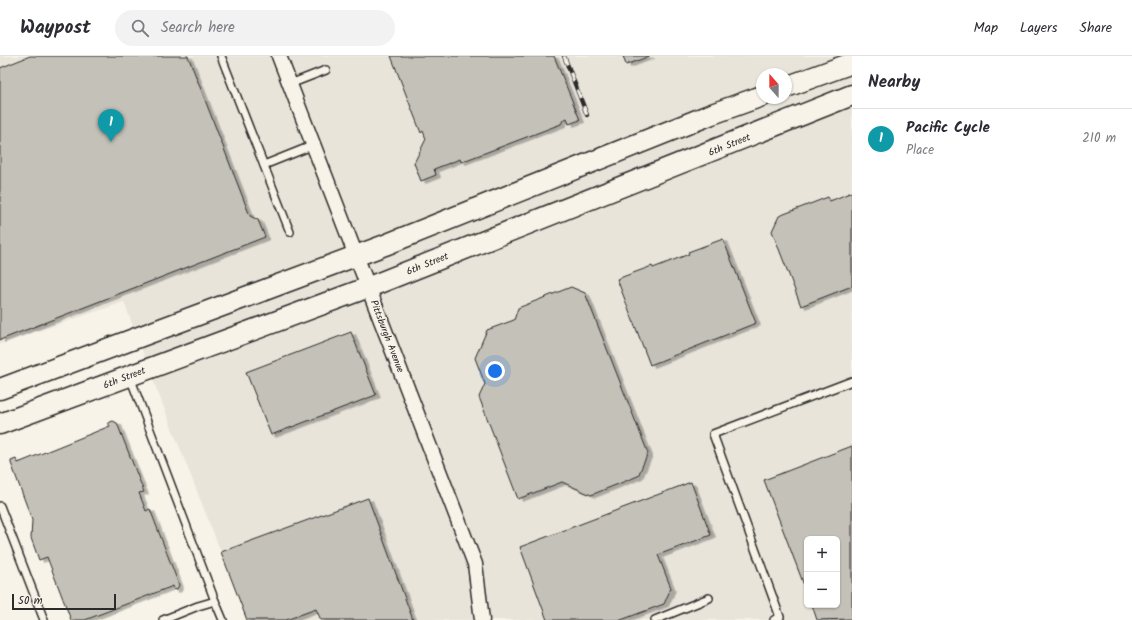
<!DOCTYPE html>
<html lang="en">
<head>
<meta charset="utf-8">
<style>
	:root { --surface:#fff; --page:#f2f2f3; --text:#2b2b33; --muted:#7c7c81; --line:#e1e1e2; --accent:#d1495b }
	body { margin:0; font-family:Kalam,sans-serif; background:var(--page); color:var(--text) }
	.controls { position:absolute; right:12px; bottom:12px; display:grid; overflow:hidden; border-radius:6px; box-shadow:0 1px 3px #0004 }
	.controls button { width:36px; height:36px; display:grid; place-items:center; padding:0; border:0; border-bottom:1px solid var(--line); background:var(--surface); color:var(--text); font:20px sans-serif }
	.compass { position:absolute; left:756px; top:12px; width:36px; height:36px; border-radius:50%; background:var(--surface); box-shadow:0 1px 3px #0004; rotate:339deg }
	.scale { position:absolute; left:12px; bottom:10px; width:104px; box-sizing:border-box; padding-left:4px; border:2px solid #2b2b2b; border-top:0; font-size:11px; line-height:14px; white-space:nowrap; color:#2b2b2b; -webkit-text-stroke:3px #f7f3e8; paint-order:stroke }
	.you { position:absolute; left:495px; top:315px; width:14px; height:14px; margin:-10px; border:3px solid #fff; border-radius:50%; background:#1a73e8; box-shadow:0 0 0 6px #1a73e833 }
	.badge { display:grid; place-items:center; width:26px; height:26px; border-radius:50%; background:var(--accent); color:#fff; font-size:13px; font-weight:700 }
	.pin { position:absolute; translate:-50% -33px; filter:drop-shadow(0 1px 2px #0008) }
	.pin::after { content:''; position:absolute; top:21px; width:14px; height:12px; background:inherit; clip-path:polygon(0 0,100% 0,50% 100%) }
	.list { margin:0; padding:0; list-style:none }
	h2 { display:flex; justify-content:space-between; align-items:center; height:52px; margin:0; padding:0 16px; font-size:17px }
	h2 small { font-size:13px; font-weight:400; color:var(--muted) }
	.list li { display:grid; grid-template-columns:26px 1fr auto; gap:12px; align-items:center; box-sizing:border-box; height:60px; padding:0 16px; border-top:1px solid var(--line) }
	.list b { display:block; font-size:15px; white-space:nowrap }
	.list p { margin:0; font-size:13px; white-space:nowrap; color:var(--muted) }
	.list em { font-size:13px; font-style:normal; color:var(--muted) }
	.icon { flex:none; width:22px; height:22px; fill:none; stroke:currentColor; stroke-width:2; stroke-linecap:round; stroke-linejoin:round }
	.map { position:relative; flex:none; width:852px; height:564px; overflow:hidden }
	header { display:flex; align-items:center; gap:24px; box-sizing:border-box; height:56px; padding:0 20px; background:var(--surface); border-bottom:1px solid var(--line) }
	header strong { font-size:19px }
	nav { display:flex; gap:22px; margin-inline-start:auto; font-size:14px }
	.search { width:280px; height:36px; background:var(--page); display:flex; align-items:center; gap:10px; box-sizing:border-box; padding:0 14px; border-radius:22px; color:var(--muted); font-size:15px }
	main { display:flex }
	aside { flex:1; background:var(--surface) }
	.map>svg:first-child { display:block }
	.built { fill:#e8e4da; fill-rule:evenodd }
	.building { fill:#c4c1b9; stroke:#2b2b2b; filter:url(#shadow) }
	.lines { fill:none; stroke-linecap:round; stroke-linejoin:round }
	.lane-casing { stroke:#2b2b2b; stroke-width:10 }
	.street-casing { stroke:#2b2b2b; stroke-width:17 }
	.secondary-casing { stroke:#2b2b2b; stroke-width:23 }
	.lane { stroke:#f7f3e8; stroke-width:7 }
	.street { stroke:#f7f3e8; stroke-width:14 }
	.secondary { stroke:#f7f3e8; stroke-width:20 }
	.rail-casing { stroke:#2b2b2b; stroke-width:4.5 }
	.rail { stroke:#f7f3e8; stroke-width:3; stroke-dasharray:9; stroke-linecap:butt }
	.labels { text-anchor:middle; stroke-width:3; stroke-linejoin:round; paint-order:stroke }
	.street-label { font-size:10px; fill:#2b2b2b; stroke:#f7f3e8 }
</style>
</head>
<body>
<header>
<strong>Waypost</strong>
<div class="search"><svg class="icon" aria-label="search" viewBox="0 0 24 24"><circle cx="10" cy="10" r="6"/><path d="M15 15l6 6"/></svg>Search here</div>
<nav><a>Map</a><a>Layers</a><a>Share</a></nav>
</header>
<main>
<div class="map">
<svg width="852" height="564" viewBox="0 0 852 564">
	<defs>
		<filter id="shadow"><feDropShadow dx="4.5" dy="2.5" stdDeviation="0" flood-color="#0004"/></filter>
	</defs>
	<rect width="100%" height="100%" fill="#f7f3e8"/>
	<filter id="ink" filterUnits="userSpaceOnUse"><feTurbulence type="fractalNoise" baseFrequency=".025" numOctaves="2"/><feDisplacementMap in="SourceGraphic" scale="8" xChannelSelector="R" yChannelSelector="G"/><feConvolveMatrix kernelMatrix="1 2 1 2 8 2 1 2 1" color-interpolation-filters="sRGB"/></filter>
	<g filter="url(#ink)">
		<path class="built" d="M0 0H852V564H246L221 496 155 329 124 246 0 288ZM762 18H786V42H762ZM807 483H837V549H807Z"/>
		<g class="building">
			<polygon points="30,0 188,0 250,160 258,164 265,181 0,284 0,12"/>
			<polygon points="391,0 554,0 580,64 569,68 567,62 563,64 561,68 461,106 460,103 434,113 436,119 421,125 414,107 426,83 423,75 421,77"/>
			<polygon points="623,0 650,0 626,9"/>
			<polygon points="852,136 852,230 801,250 772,175 779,160 828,141 830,145"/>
			<polygon points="723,183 756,267 650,309 617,223 652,210 653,212 689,198 688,196"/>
			<polygon points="571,231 585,237 648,397 638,420 591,439 562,426 518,443 479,341 485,328 475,302 487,274 514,264 518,252"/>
			<polygon points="351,276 376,339 271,379 246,316"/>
			<polygon points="113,365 117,367 144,436 139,437 146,455 150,453 179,529 177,533 174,534 173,530 85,564 71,564 47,501 39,504 31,482 32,464 11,407 11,405 16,403 18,407 110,370 108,367"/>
			<polygon points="852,390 852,563 817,564 812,549 837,549 837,483 807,483 807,537 764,424"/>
			<polygon points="691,426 711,479 658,499 671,532 664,548 621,564 547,564 520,491"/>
			<polygon points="368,442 413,564 321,564 316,553 286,564 247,564 221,496"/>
		</g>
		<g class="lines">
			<g class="lane-casing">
				<g id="lane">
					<polyline points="221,0 290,176"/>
					<polyline points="290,28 326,14"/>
					<polyline points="264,109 314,89"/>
					<polyline points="130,321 215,545"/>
					<polyline points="0,450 44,564"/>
					<polyline points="163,564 198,550 215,545 223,564"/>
					<polyline points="655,564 709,542"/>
					<polyline points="774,564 780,561 713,378 852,325"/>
				</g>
			</g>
			<g class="street-casing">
				<polyline id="street" points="279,0 475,508 482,564"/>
			</g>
			<g class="secondary-casing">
				<g id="secondary">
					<polyline points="786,31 852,7"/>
					<polyline points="0,333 385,189 712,58 762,40"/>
					<polyline points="0,368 369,231 852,39"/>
				</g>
			</g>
			<use href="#lane" class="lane"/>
			<use href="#street" class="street"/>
			<use href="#secondary" class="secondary"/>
			<g class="rail-casing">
				<polyline id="rail" points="564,0 587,59"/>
			</g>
			<use href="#rail" class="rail"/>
		</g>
	</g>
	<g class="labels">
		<g class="street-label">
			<text transform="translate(729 88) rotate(-22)" y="4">6th Street</text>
			<text transform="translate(427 207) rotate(-22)" y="4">6th Street</text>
			<text transform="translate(388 280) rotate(69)" y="4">Pittsburgh Avenue</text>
			<text transform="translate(124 321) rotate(-21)" y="4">6th Street</text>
		</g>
	</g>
</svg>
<div class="controls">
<button>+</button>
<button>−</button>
</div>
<svg class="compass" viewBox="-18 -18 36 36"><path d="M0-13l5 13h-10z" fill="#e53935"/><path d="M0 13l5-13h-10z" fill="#7c7c81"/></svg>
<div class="scale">50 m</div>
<div class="you"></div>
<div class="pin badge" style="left:111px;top:86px;background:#0f9aa8">1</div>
</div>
<aside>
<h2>Nearby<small></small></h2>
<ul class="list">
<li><span class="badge" style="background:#0f9aa8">1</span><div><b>Pacific Cycle</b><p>Place</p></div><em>210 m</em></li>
</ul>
</aside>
</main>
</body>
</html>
